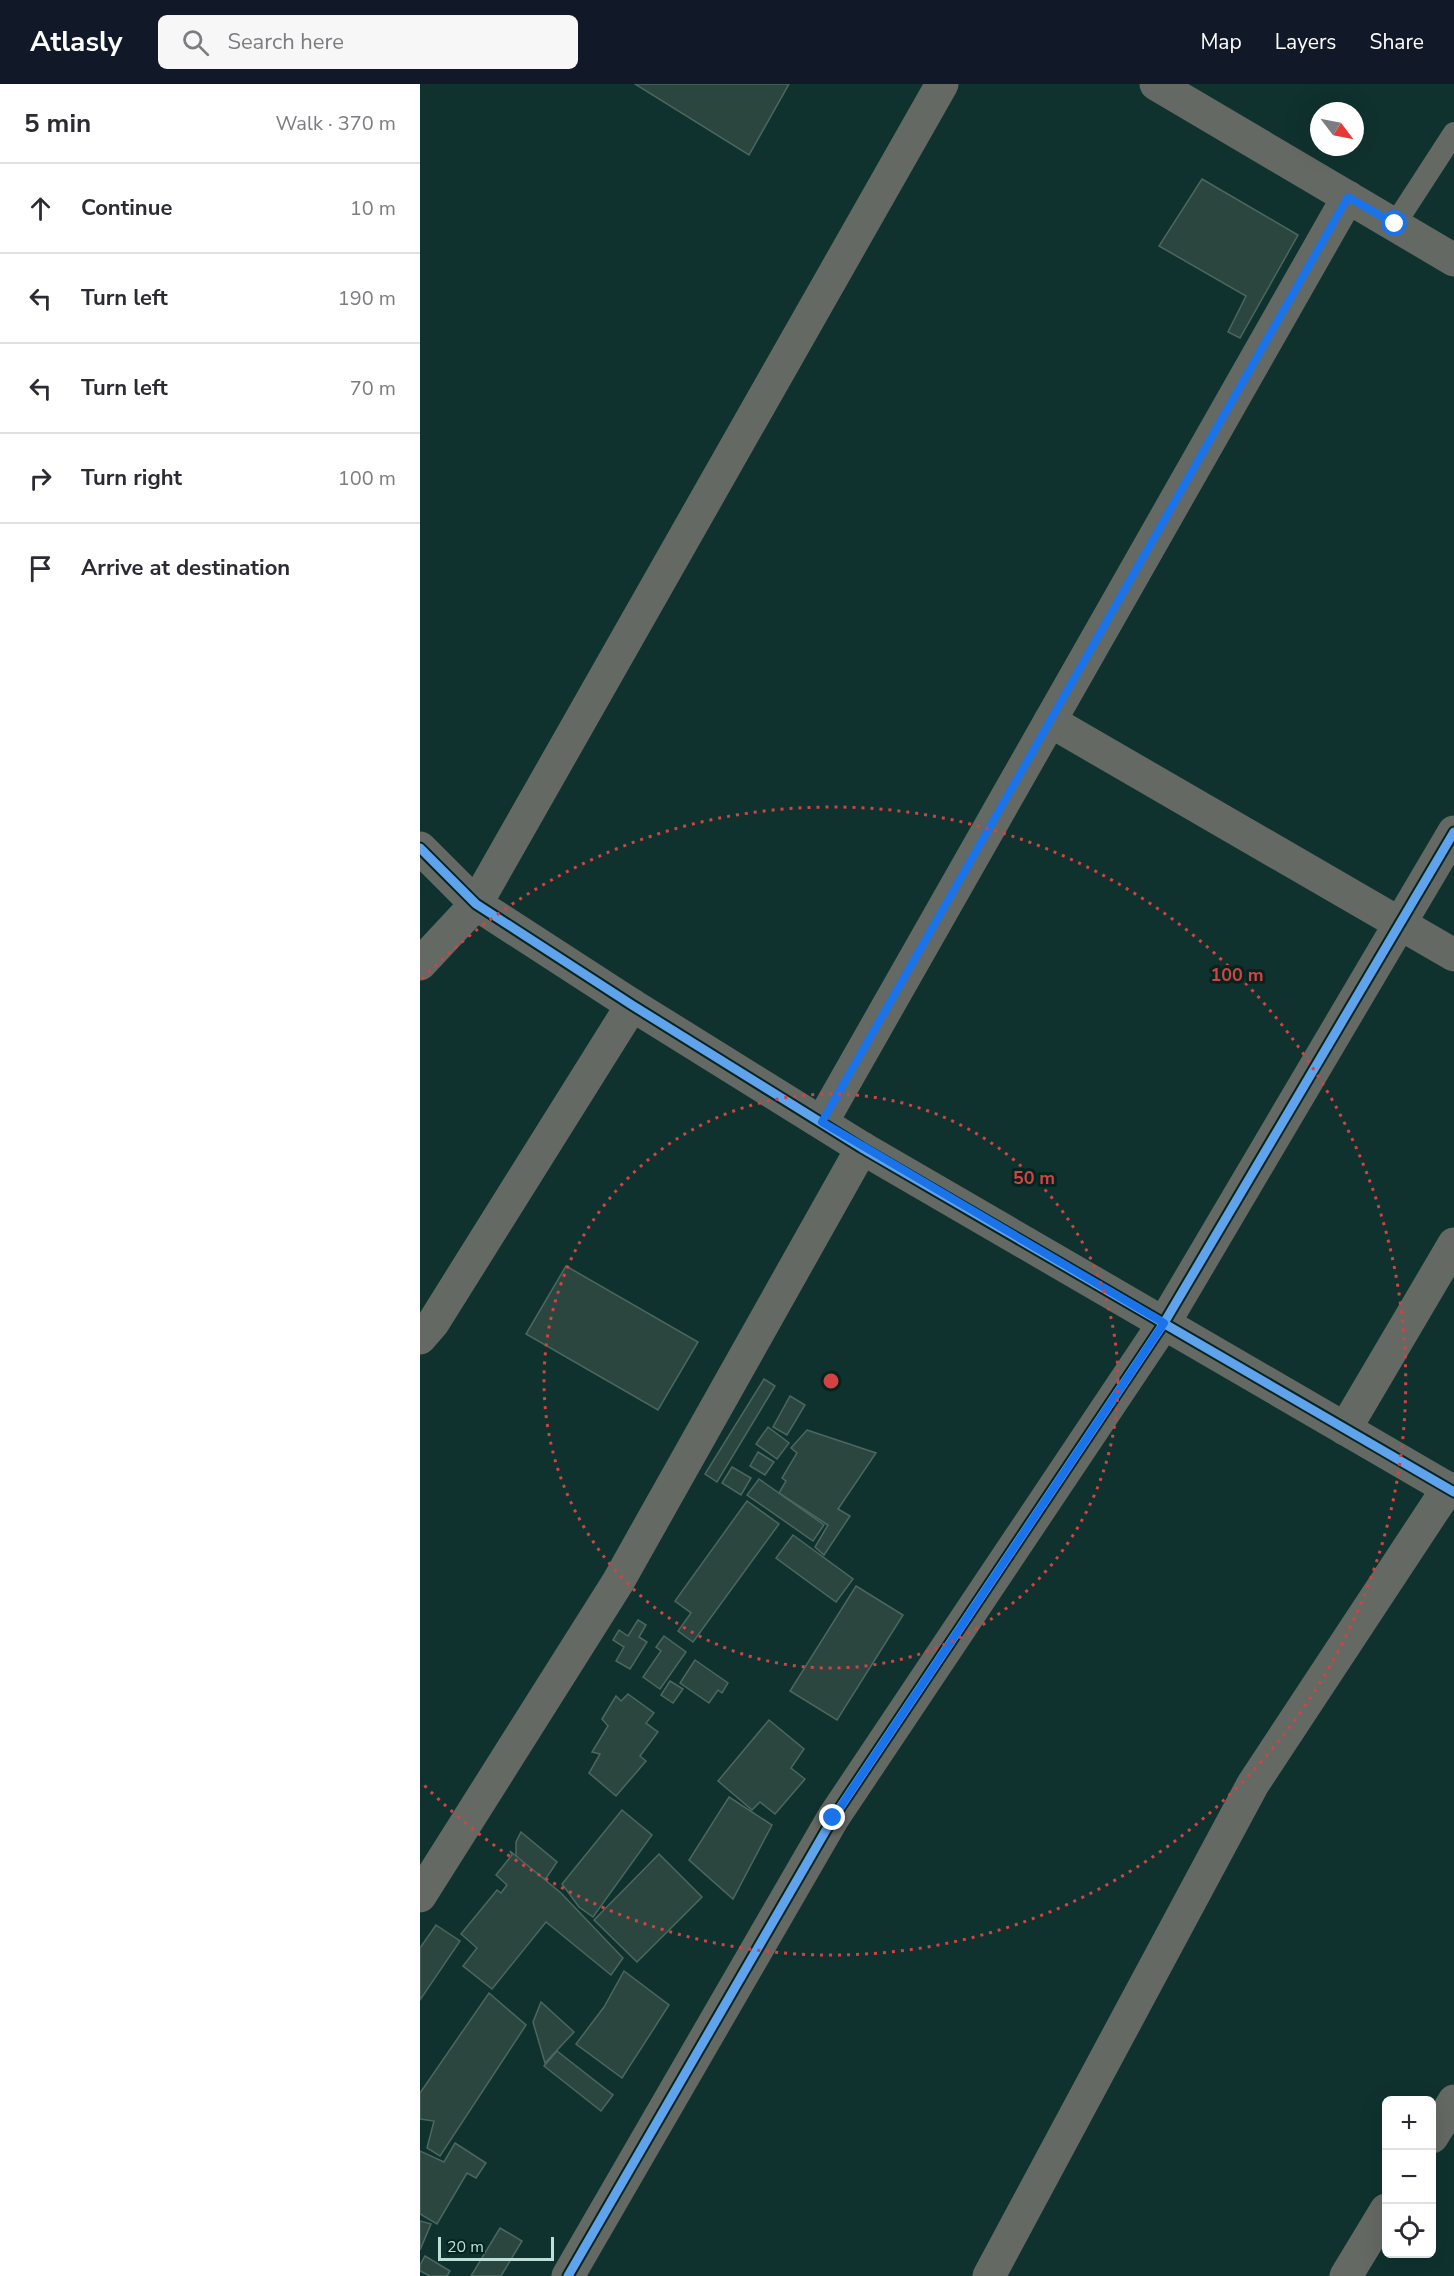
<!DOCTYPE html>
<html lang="en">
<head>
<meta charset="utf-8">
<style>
	:root { --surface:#fff; --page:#f7f7f7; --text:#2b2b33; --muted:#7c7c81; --line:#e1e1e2; --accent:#111827 }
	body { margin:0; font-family:"Nunito Sans",sans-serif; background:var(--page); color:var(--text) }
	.controls { position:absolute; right:18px; bottom:18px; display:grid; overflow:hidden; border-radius:9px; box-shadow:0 6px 24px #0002 }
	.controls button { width:54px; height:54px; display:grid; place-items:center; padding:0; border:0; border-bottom:2px solid var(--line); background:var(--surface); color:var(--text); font:30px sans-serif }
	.compass { position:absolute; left:890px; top:18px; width:54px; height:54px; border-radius:50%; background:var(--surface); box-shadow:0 6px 24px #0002; rotate:122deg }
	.scale { position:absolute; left:18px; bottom:15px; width:116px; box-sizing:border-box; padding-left:6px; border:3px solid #bcdfd7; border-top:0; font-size:16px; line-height:21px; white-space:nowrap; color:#bcdfd7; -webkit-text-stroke:4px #04241f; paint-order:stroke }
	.stop { position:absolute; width:18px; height:18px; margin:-14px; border:4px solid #1a73e8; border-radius:50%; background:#fff }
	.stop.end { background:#1a73e8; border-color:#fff; box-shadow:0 2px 6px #0008 }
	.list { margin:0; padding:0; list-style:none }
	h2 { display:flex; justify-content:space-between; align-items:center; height:78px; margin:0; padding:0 24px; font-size:26px }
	h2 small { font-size:20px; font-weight:400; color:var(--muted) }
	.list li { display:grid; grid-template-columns:39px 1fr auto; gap:18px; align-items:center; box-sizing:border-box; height:90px; padding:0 24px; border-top:2px solid var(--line) }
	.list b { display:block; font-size:22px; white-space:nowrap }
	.list em { font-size:20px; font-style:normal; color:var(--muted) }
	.icon { flex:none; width:33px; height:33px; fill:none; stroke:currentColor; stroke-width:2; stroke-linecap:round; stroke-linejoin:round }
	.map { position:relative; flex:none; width:1034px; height:2192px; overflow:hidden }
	header { display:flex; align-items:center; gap:36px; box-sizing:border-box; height:84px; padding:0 30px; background:var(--accent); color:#fff }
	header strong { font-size:28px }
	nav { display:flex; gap:33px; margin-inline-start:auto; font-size:21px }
	.search { width:420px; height:54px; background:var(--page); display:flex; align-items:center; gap:15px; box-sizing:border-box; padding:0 21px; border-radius:9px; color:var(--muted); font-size:22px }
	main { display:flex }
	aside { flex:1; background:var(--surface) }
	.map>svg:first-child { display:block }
	.building { fill:#2b463f; stroke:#4c675f; stroke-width:1.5 }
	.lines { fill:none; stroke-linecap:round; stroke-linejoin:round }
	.lane { stroke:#656964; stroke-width:22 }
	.street { stroke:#656964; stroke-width:33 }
	.cycleway-casing { stroke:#04241f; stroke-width:13 }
	.cycleway { stroke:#60a3ed; stroke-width:9 }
	.route { stroke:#1a73e8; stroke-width:8 }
	.ring { fill:none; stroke:#d24342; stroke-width:3; stroke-dasharray:3 6 }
	.centre { fill:#d24342; stroke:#04241f; stroke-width:3 }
	.ring-label { font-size:18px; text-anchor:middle; font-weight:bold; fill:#d24342; stroke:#04241f; stroke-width:6; stroke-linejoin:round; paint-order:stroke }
</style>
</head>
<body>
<header>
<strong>Atlasly</strong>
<div class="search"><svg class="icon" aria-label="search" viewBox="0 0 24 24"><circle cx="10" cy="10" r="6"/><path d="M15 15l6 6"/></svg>Search here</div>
<nav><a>Map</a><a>Layers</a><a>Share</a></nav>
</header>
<main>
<aside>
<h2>5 min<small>Walk · 370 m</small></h2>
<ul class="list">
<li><svg class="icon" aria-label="ahead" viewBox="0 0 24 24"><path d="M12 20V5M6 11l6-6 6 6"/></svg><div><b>Continue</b></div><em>10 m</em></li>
<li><svg class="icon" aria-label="left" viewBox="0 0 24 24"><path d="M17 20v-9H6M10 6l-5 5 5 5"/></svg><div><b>Turn left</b></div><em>190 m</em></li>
<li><svg class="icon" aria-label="left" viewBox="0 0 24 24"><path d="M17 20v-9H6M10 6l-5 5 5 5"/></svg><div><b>Turn left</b></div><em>70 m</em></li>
<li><svg class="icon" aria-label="right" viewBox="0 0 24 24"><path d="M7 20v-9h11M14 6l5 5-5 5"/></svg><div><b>Turn right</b></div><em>100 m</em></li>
<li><svg class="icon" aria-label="arrive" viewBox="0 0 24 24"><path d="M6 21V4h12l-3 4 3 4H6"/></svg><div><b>Arrive at destination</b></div></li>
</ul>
</aside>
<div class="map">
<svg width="1034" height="2192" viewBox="0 0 1034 2192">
	<rect width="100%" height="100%" fill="#0f322e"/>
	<g class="building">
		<polygon points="215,0 369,0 329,71"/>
		<polygon points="782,95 878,151 820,254 808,248 826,212 739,162"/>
		<polygon points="146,1182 278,1258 238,1326 106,1250"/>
		<polygon points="344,1295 355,1302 297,1398 285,1390"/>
		<polygon points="370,1312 385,1321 367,1351 353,1343"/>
		<polygon points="348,1343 369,1359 357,1375 336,1360"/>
		<polygon points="387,1346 456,1369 418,1425 430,1432 404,1471 395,1463 408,1441 359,1409 366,1397 362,1394 377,1369 371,1364"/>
		<polygon points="338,1368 354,1378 345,1391 330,1382"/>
		<polygon points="312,1383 331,1394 321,1411 302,1399"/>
		<polygon points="339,1395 404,1441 393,1457 327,1411"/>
		<polygon points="327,1417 359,1440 273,1558 258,1547 271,1529 255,1517"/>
		<polygon points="373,1451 433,1495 416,1518 356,1474"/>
		<polygon points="436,1502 483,1531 417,1636 370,1607"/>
		<polygon points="218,1536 226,1541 219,1553 227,1558 210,1585 196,1577 204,1563 193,1556 199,1546 208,1552"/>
		<polygon points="244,1552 266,1568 240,1605 223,1593 241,1567 236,1563"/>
		<polygon points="275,1576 308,1599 302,1609 298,1606 289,1619 260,1599"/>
		<polygon points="250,1597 263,1605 253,1619 241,1611"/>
		<polygon points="208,1610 234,1629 226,1639 238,1648 220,1672 226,1677 196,1712 169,1689 180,1670 172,1668 188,1642 182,1635 196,1612 201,1617"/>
		<polygon points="349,1636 384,1665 371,1684 385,1695 355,1730 340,1718 332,1726 298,1697"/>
		<polygon points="309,1713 352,1741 313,1815 269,1776"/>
		<polygon points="202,1726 232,1751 173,1833 159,1823 142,1800"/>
		<polygon points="101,1748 137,1778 127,1793 124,1795 96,1773 96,1758"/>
		<polygon points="90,1767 141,1809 203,1874 191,1891 126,1838 72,1905 43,1882 57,1864 41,1850 77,1806 81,1809 87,1801 76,1791 92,1771"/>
		<polygon points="239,1770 282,1813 217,1878 174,1836"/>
		<polygon points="16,1841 40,1857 0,1916 0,1864"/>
		<polygon points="204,1887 249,1921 202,1994 156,1960 184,1923"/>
		<polygon points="69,1909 106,1941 20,2072 7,2064 14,2037 0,2035 0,2009"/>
		<polygon points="121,1918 154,1948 125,1979 113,1938"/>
		<polygon points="137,1967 193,2011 181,2027 124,1982"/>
		<polygon points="35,2059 66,2079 56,2094 47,2089 17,2140 0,2130 0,2067 24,2078"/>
		<polygon points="0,2137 11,2140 0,2166"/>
		<polygon points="80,2144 102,2157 81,2192 51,2192"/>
		<polygon points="5,2172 30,2187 27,2192 10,2192 0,2187 0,2181"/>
	</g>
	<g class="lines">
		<polyline class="lane" points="975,140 1034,49"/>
		<g class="street">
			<polyline points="736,0 1034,176"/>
			<polyline points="630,637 1034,871"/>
			<polyline points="0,764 56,820 212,921 442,1064 1034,1408"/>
			<polyline points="0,880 56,820 522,0"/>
			<polyline points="402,1038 928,113"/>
			<polyline points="0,1254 13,1239 212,921"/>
			<polyline points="925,1345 1034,1160"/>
			<polyline points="0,1812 198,1498 442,1064"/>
			<polyline points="1012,2053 1034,2017"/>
			<polyline points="148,2192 413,1734 744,1239 1034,748"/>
			<polyline points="569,2192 833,1700 1028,1404"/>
			<polyline points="926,2192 966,2126"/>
		</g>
		<g class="cycleway-casing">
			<g id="cycleway">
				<polyline points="0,764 56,820 212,921 442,1064 1034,1408"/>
				<polyline points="148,2192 413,1734 744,1239 1034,748"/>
			</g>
		</g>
		<use href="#cycleway" class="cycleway"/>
	</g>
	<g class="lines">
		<polyline class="route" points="413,1734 744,1239 402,1038 928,113 975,140"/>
	</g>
	<g class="ring">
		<circle cx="411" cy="1297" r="287"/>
		<path d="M2 895A574 574 0 1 1 2 1699"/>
	</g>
	<circle cx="411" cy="1297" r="9" class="centre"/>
	<g class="ring-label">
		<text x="817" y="897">100 m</text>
		<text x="614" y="1100">50 m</text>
	</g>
</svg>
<div class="controls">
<button>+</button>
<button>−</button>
<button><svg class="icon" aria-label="locate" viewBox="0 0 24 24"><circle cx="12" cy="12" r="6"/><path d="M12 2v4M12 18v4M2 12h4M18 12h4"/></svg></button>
</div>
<svg class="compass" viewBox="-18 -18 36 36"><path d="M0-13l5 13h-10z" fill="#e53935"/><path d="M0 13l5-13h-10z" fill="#7c7c81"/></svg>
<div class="scale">20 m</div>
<div class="stop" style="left:975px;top:140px"></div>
<div class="stop end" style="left:413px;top:1734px"></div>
</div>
</main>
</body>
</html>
